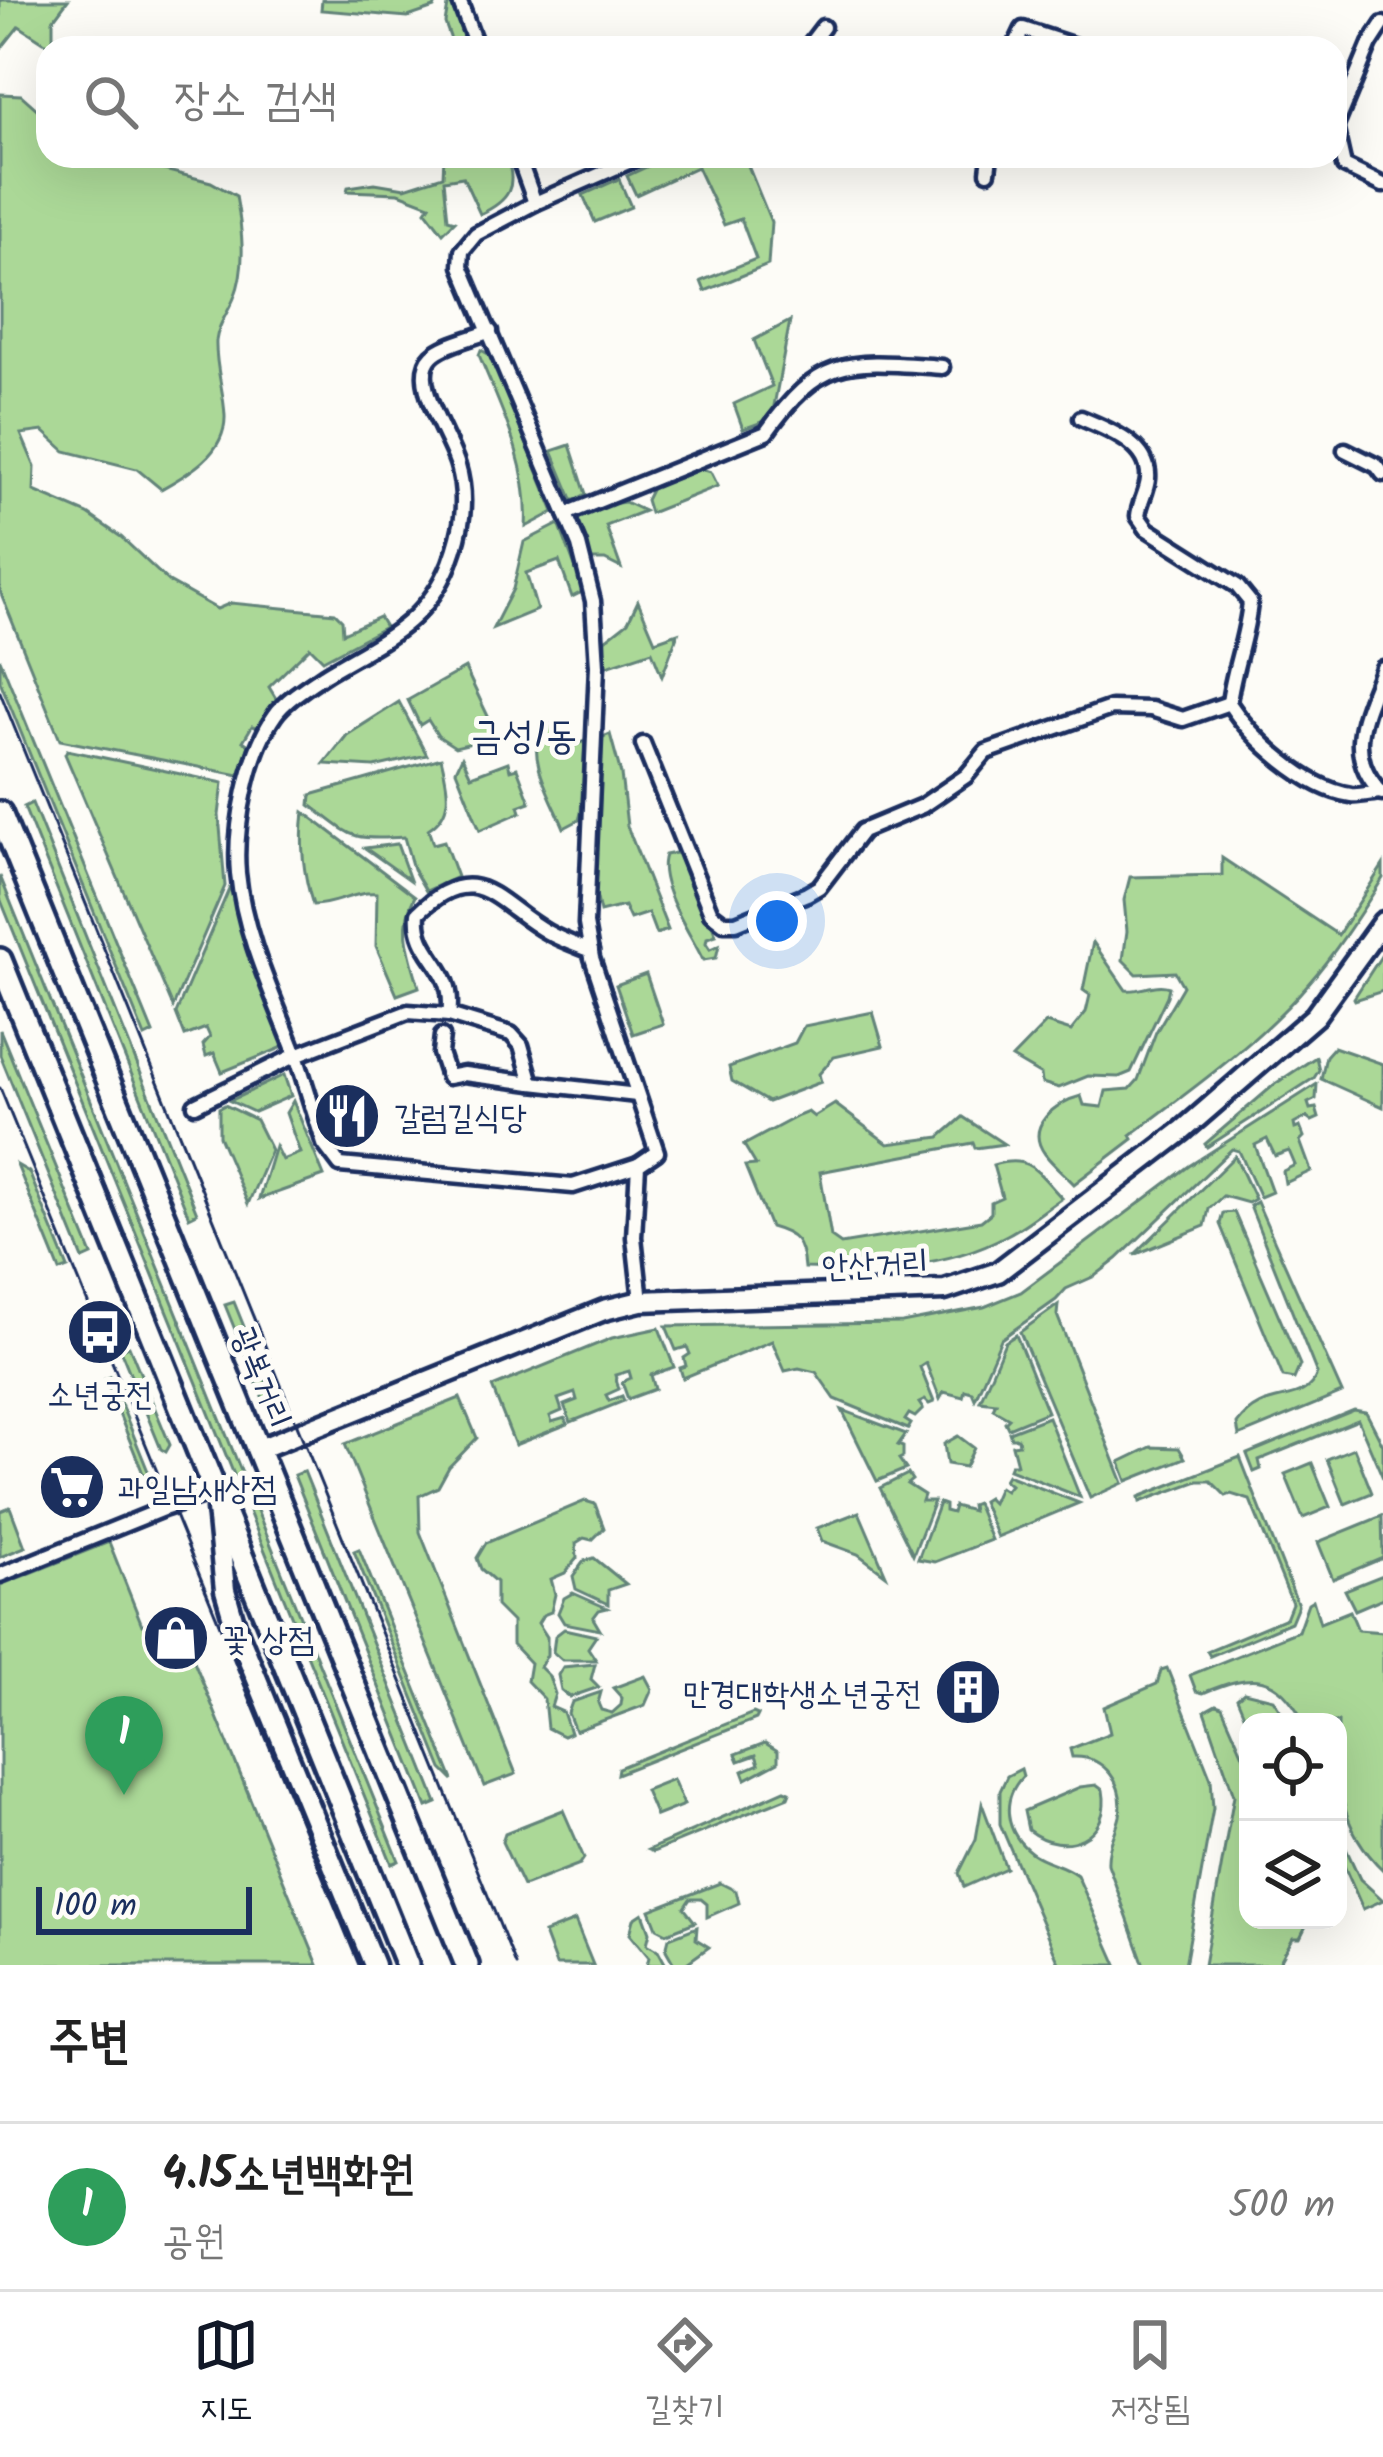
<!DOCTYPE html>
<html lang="ko">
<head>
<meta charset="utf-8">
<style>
	:root { --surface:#fff; --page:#f6f6f6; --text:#222; --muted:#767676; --line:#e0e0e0; --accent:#111827 }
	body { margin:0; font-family:Kalam,"Poor Story",sans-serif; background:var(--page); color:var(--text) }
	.controls { position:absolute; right:36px; bottom:36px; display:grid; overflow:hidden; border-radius:24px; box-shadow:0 12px 48px #0002 }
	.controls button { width:108px; height:108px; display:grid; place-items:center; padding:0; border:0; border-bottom:3px solid var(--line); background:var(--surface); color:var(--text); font:60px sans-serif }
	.scale { position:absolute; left:36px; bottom:30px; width:216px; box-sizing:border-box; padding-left:12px; border:6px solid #1b2f5e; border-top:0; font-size:33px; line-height:42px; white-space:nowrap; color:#1b2f5e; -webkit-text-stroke:9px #fdfcf7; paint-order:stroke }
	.you { position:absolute; left:777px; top:921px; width:42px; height:42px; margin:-30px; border:9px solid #fff; border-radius:50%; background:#1a73e8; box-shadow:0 0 0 18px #1a73e833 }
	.badge { display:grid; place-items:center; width:78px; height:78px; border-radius:50%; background:var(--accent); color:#fff; font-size:39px; font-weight:700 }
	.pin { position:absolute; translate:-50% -99px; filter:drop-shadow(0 3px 6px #0008) }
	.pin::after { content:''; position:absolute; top:63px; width:42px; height:36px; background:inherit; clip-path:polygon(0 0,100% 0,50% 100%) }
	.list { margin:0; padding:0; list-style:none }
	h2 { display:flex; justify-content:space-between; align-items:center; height:156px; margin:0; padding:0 48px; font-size:51px }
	h2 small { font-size:39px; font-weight:400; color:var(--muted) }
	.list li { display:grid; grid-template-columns:78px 1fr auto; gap:36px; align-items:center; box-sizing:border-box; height:168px; padding:0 48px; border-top:3px solid var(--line) }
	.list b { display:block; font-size:45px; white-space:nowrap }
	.list p { margin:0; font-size:39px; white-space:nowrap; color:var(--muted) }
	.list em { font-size:39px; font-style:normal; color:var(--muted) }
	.icon { flex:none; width:66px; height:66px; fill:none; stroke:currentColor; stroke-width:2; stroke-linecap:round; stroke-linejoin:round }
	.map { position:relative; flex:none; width:1383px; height:1965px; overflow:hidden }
	.search { position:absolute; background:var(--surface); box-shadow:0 12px 48px #0002; left:36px; right:36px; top:36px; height:132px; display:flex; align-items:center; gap:30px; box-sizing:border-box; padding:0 42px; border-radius:36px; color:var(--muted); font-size:45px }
	.sheet { height:324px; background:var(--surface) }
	nav { display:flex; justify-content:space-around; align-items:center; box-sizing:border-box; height:168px; border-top:3px solid var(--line); background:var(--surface); font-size:33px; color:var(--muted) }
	nav a { display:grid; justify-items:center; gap:6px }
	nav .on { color:var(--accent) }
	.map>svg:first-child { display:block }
	.green { fill:#abd897; stroke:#63847a; stroke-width:3 }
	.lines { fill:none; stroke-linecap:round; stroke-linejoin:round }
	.street-casing { stroke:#1b2f5e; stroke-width:21 }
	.primary-casing { stroke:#1b2f5e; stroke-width:27 }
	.highway-casing { stroke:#1b2f5e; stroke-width:30 }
	.street { stroke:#fdfcf7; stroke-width:12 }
	.primary { stroke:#fdfcf7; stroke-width:18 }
	.highway { stroke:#fdfcf7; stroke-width:21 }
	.tram { stroke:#1b2f5e; stroke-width:3 }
	.labels { text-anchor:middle; stroke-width:10; stroke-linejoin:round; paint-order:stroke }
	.poi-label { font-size:33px; fill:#1b2f5e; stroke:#fdfcf7; text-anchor:start }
	.street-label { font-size:33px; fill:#1b2f5e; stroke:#fdfcf7 }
	.quarter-label { font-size:39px; fill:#1b2f5e; stroke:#fdfcf7 }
</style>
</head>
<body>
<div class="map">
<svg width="1383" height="1965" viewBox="0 0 1383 1965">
	<rect width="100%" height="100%" fill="#fdfcf7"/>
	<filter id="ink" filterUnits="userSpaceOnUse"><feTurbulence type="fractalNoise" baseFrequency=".00833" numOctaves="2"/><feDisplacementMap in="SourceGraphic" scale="24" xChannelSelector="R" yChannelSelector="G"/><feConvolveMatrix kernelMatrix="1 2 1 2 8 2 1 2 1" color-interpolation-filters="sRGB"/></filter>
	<g filter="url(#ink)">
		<g class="green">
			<polygon points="0,0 68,0 53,20 53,48 19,26 0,50"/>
			<polygon points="322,0 437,0 437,1 434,8 408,17 321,10"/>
			<polygon points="449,0 454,0 473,48 454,48 445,23"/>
			<path d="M0 94 21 95 48 119V156H146L156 168 211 182 236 196C242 229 247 266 234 298 228 313 218 324 216 341 215 367 224 391 225 416 226 453 188 474 161 489L137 469 65 451 43 431 21 434 35 467 34 491 88 514 121 537 169 582 217 609 231 603 335 613 342 620 343 633 379 617 385 627 323 660 310 647 269 687 278 702 261 728 252 726 243 741 249 745 239 775 60 740 0 591Z"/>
			<path d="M444 156H506C518 186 509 201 480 214L463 177 444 180 448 219 455 221 443 233 426 211 430 205 399 193 347 191 348 187 375 183 405 188 443 176Z"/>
			<polygon points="670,156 744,156 771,222 768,265 705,291 701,281 756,259 741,219 724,225 697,167 636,195 627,176"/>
			<polygon points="619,179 631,207 595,222 583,195"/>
			<polygon points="790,321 773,411 768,420 743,429 734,404 772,386 754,340"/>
			<path d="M481 350 490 355 498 373 554 512 526 527C530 465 502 411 479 355Z"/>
			<polygon points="570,445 586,494 573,501 552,451"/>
			<polygon points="701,469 711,472 718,486 650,513 646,500 652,488"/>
			<polygon points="625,502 644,511 606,526 621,568 605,560 590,560 576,519 610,504"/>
			<polygon points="559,524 584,591 572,597 559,561 526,573 537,610 493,628 513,589 524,542"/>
			<polygon points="638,601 655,641 678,633 662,676 652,651 604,667 605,640 628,622"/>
			<polygon points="0,659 153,1033 145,1037 0,681"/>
			<polygon points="465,668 496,733 494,738 455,747 438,736 428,720 420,725 408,700"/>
			<polygon points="399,702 427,755 374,767 324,764 347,735"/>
			<path d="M557 722 567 748 585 741 581 813 579 820 564 828C552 798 527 760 540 729Z"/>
			<polygon points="610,734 621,774 627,826 668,930 656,934 648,913 630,919 624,906 600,912 593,881 598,739"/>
			<polygon points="67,750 223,783 219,815 225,886 173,1007 65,754"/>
			<polygon points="462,757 471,776 508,762 510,770 517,768 530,802 519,806 521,812 480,830 456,770"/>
			<path d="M441 758C448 787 455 812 428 829L433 844 444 841 457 877 426 891 413 869 404 837C349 841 353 837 310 805L311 795Z"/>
			<polygon points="32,803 197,1213 189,1217 24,807"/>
			<path d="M304 812 415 896C398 928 410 954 419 987L397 995 376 946 377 893C355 891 335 905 313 905 303 874 300 844 304 812Z"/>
			<polygon points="397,844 410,880 365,848"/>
			<path d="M675 853 683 854 687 861 716 935 707 938 706 943 710 949 719 945 716 958 703 960C691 934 655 884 665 855Z"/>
			<path d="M1222 858 1338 935 1383 865V878C1360 914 1336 952 1308 984 1258 1043 1192 1089 1131 1135L1133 1139 1074 1184C1065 1174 1053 1165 1045 1154 1024 1126 1056 1102 1081 1096L1084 1105 1102 1107 1106 1091 1130 1089 1138 1080 1156 1032 1183 986 1175 972 1137 974 1123 960 1127 931 1124 900 1130 877 1222 875Z"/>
			<polygon points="0,876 399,1861 392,1864 0,898"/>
			<polygon points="230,887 235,888 249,953 286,1040 281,1048 222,1072 214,1053 206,1056 203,1045 210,1037 206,1028 185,1036 176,1013"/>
			<path d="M1093 942 1126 990C1141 992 1155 982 1169 987L1167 996 1131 1072 1119 1077 1088 1076 1059 1088 1042 1083 1041 1075 1012 1058 1046 1023 1071 1031 1086 1012 1090 995 1083 990Z"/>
			<polygon points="1383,953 1383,991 1355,1000 1354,998"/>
			<polygon points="646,974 663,1024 633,1034 616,985"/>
			<polygon points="873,1012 883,1046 834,1057 819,1074 821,1082 768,1102 732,1081 729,1067 795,1043 804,1026"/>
			<polygon points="0,1030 92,1255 83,1259 0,1055"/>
			<polygon points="1334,1047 1383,1064 1383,1107 1321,1079 1326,1056"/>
			<polygon points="1316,1057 1319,1070 1314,1078 1207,1147 1205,1144 1275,1084"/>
			<polygon points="284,1075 291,1096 254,1112 230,1101"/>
			<polygon points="1317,1084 1316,1099 1308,1103 1310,1109 1316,1108 1319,1118 1312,1121 1307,1117 1294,1124 1295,1129 1300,1127 1304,1137 1300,1141 1311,1171 1285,1183 1283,1171 1295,1165 1289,1151 1275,1156 1267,1139 1255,1145 1272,1192 1260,1197 1239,1151 1232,1149 1117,1259 1095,1276 1066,1289 1056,1300 1001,1339 975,1399 972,1392 965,1390 963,1397 944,1392 940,1399 926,1363 920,1367 934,1402 929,1404 925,1400 919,1403 923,1409 915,1417 909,1414 905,1420 911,1424 908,1429 835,1399 816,1372 799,1368 785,1371 772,1341 683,1378 680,1368 686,1366 684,1358 690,1354 687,1347 676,1350 666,1326 902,1323 984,1307 1021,1292 1189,1166"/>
			<polygon points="293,1101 324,1176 259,1199 275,1146 282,1160 300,1153 286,1113"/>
			<path d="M835 1104 888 1144 940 1137 963 1117 1004 1144 975 1148 973 1143 820 1172 831 1237 841 1244 981 1221 991 1213V1202L1002 1197 993 1165C1031 1154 1037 1172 1062 1198 1044 1210 1027 1225 1007 1235 943 1270 875 1269 804 1268 802 1242 796 1234 770 1227L745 1166 756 1165 744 1145 798 1116 808 1112 814 1117Z"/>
			<polygon points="225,1105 256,1120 271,1150 248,1204 219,1136 219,1108"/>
			<polygon points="1235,1156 1255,1199 1248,1203 1223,1196 1209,1209 1205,1226 1134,1255"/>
			<polygon points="17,1165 29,1172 68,1268 60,1271"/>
			<path d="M1257 1202 1342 1393 1239 1436 1237 1424C1265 1385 1303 1409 1317 1374L1250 1206Z"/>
			<polygon points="1234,1212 1300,1365 1294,1379 1283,1377 1220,1224 1223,1213"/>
			<polygon points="234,1302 275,1403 266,1406 225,1305"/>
			<polygon points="1058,1305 1057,1315 1123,1483 1090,1498 1020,1332"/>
			<polygon points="659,1328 674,1367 651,1375 655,1389 628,1399 622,1382 631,1378 629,1371 615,1375 619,1389 606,1395 609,1401 622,1396 624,1401 571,1422 564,1405 577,1400 575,1393 558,1399 562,1411 550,1416 552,1422 565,1418 568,1424 515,1445 492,1387 612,1338"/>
			<polygon points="1016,1335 1047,1412 1008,1428 1005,1422 1009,1418 993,1409 996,1403 980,1401 1005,1342"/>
			<polygon points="129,1346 170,1445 166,1452 161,1449 120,1349"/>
			<polygon points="110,1377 156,1491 151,1493 105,1379"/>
			<polygon points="460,1398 477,1438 449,1467 438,1487 419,1496 420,1532 516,1774 484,1786 345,1444"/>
			<polygon points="842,1410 906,1434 898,1445 903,1447 903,1457 899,1459 906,1469 877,1481"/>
			<polygon points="1354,1410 1366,1412 1383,1445 1383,1478 1358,1420 1259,1460 1261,1469 1254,1472 1247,1454"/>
			<polygon points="1048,1417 1080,1497 1009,1469 1011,1464 1017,1464 1012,1445 1019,1444 1018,1438 1011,1438 1009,1432"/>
			<polygon points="958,1436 974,1448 965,1467 947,1464 944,1444"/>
			<polygon points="1151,1447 1179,1448 1185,1458 1127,1481 1120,1462"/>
			<polygon points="1354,1448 1372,1493 1345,1504 1327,1459"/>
			<polygon points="1240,1457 1298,1605 1291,1622 1210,1656 1207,1651 1286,1618 1292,1603 1250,1500 1231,1494 1226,1496 1211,1481 1198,1481 1140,1502 1139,1497"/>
			<polygon points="1312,1463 1330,1507 1303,1518 1285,1474"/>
			<polygon points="304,1471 437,1803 427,1807 294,1475"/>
			<polygon points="908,1474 912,1480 907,1484 924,1495 922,1501 934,1501 913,1555 880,1488"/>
			<polygon points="1007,1475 1079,1503 997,1537 982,1501 987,1498 992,1503 999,1487 1005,1491 1010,1485 1004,1480"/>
			<polygon points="585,1501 595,1504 604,1528 592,1540 584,1538 576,1543 577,1558 565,1573 551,1579 555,1594 551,1612 543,1615 538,1623 547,1637 547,1655 540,1667 549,1676 555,1694 551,1707 563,1712 570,1733 563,1736 547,1728 544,1699 527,1681 530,1663 512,1644 512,1622 496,1606 496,1582 481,1569 477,1558 486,1543"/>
			<polygon points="939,1503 945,1505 945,1511 952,1513 954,1506 972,1511 971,1505 976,1503 991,1540 935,1562 918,1559"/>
			<polygon points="10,1507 25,1547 0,1557 0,1511"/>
			<polygon points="859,1512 886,1575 858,1554 822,1541 817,1528"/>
			<polygon points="1382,1516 1383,1558 1333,1579 1318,1542"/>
			<polygon points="109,1542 142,1625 174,1612 318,1965 0,1965 0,1585"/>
			<polygon points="359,1549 453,1780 442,1769 354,1551"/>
			<polygon points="594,1558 626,1584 608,1590 608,1604 576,1589 573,1576 584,1561"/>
			<polygon points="1383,1575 1383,1598 1355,1610 1345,1590"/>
			<polygon points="573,1593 607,1608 599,1610 593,1618 600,1630 564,1623 558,1613 564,1598"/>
			<path d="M1313 1600 1320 1623 1350 1611 1358 1630 1383 1632V1870C1337 1826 1338 1781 1338 1722H1304C1276 1671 1253 1672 1203 1693L1196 1691 1190 1675 1298 1631 1308 1603Z"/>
			<polygon points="564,1629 596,1636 588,1648 596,1660 562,1660 553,1652 555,1636"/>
			<polygon points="595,1664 591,1679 599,1687 570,1697 561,1690 558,1675 563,1667"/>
			<path d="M1167 1668 1211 1779 1213 1808 1185 1965H1144L1108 1864C1107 1846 1116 1834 1120 1816 1125 1784 1105 1755 1072 1757L1070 1749 1110 1733 1104 1707 1157 1684 1161 1670Z"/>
			<polygon points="645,1676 652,1689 645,1705 575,1731 568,1713 572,1702 601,1692 598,1703 601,1710 612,1713 621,1705 622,1698 613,1688"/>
			<polygon points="1244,1692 1273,1699 1288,1722 1248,1724 1237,1698"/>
			<polygon points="1216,1705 1222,1707 1248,1766 1245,1828 1248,1920 1304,1920 1306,1926 1300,1938 1293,1938 1278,1965 1204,1965 1234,1795 1205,1711"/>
			<polygon points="753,1713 758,1715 756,1719 617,1774 618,1768"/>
			<polygon points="765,1743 778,1751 778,1762 746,1779 743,1771 759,1764 756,1755 739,1761 736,1754"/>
			<path d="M1021 1769 1023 1776C1000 1800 1005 1833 1032 1853 1046 1863 1063 1864 1077 1875L1117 1965H1060L1000 1824V1791L1007 1776Z"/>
			<polygon points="673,1779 684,1805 656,1816 645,1790"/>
			<path d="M1096 1785 1103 1790C1112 1838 1064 1858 1028 1830L1024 1811 1080 1787Z"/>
			<polygon points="785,1790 790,1792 788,1797 653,1852 648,1850"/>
			<polygon points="982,1804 1006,1868 964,1887 959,1873 976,1839"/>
			<polygon points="563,1810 584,1858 580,1864 523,1886 502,1842 505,1833"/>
			<polygon points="1338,1831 1360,1879 1383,1900 1363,1909 1338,1852"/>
			<polygon points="720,1883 736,1891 739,1903 707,1917 707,1904 701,1899 690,1899 684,1908 695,1922 667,1933 657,1928 650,1910"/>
			<polygon points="643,1913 650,1932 647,1944 658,1950 666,1965 647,1965 649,1957 630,1934 634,1919"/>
			<polygon points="575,1921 593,1965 556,1965 544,1933"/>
			<polygon points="697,1927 696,1939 709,1947 684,1965 674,1964 666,1950 669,1938"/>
		</g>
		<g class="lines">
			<g class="street-casing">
				<g id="street">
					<polyline points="459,0 477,48"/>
					<polyline points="807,48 823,27"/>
					<polyline points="1014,48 1023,29 1081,48"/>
					<polyline points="1335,126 1344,166 1383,185"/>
					<polyline points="1336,126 1370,44 1383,24"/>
					<polyline points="518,156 535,203"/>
					<polyline points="988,172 990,156"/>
					<path d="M1081 418C1106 429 1151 444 1148 479 1147 492 1139 503 1138 516L1147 529 1237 586 1250 602C1247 637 1233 669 1229 703 1252 739 1307 789 1351 795 1360 796 1370 793 1380 792"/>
					<polyline points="1345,450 1377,466 1383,474"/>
					<path d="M566 514 766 433C822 353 852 361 942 367"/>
					<polyline points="643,744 711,913 724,923 736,923 807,894 819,887 862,831 922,806 966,776 986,752 1111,708 1151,709 1183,719 1229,703"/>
					<path d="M1382 793C1342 753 1365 714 1383 668"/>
					<path d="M591 951C576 945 561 940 547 932 497 904 476 856 418 913 414 958 457 964 449 1015L511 1034 521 1045 532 1083 637 1095"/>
					<polyline points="449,1015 408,1012 296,1055 324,1144 340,1165 573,1186 638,1165"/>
					<polyline points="442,1036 440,1053 448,1077 464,1074 532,1083"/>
					<path d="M195 1105 296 1055C274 997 244 936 238 873 234 828 248 753 275 715 285 700 309 685 324 675 378 642 425 626 450 563 462 531 468 500 458 466 451 439 408 380 432 356 444 344 474 338 490 331"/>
					<polyline points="641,1301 634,1237 638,1165 657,1152 592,958 586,924 597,666 593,601 579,545 461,266 462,251 476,234 535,203 642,156"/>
					<polyline points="0,1575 163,1509 216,1492"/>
				</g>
			</g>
			<g class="primary-casing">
				<g id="primary">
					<polyline points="257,1450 604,1310 641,1301 945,1290 998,1272 1182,1131 1315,1016 1383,922"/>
					<polyline points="217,1509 225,1590 236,1628 374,1965"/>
				</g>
			</g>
			<g class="highway-casing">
				<g id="highway">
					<polyline points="0,813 467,1965"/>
					<polyline points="0,960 407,1965"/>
				</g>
			</g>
			<use href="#street" class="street"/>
			<use href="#primary" class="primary"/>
			<use href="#highway" class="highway"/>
			<g class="tram">
				<polyline points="0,692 516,1965"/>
				<polyline points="0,1088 359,1965"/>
			</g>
		</g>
	</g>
	<defs>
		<g id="restaurant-disc" transform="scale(3.45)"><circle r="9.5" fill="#1b2f5e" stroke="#fdfcf7"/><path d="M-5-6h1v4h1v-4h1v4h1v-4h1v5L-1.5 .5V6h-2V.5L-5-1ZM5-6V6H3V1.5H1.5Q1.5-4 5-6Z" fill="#fff"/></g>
		<g id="bus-disc" transform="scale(3.45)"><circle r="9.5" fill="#1b2f5e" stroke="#fdfcf7"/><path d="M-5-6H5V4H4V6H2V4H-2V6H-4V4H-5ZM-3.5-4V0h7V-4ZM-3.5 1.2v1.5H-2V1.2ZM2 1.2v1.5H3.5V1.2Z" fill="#fff"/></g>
		<g id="supermarket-disc" transform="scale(3.45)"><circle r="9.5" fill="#1b2f5e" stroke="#fdfcf7"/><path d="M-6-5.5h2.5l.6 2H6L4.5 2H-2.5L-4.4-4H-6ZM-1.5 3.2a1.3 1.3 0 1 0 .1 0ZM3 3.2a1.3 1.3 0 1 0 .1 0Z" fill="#fff"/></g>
		<g id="shop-disc" transform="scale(3.45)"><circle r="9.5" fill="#1b2f5e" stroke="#fdfcf7"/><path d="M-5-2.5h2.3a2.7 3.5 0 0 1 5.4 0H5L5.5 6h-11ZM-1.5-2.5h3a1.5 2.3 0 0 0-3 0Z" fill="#fff"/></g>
		<g id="building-disc" transform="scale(3.45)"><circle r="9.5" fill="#1b2f5e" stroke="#fdfcf7"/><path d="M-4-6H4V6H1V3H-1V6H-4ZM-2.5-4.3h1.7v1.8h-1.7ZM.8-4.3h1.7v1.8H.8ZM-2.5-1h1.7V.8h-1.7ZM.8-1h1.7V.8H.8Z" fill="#fff"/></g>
	</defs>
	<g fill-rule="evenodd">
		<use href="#restaurant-disc" x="347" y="1116"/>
		<use href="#bus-disc" x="100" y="1332"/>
		<use href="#supermarket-disc" x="72" y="1487"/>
		<use href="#shop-disc" x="176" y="1638"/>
		<use href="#building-disc" x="968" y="1692"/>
	</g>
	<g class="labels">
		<g class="poi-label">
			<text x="394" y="1128">갈럼길식당</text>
			<text x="100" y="1405" text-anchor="middle">소년궁전</text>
			<text x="118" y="1499">과일남새상점</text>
			<text x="222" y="1650">꽃 상점</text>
			<text x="922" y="1704" text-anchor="end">만경대학생소년궁전</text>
		</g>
		<g class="street-label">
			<text transform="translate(875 1263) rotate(-3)" y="12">안산거리</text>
			<text transform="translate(263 1377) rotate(68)" y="12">광복거리</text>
		</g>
		<g class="quarter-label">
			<text x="524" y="748">금성1동</text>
		</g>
	</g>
</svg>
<div class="controls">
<button><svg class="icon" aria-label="locate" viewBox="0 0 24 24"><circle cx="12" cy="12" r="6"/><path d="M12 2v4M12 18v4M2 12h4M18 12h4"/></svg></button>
<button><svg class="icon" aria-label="layers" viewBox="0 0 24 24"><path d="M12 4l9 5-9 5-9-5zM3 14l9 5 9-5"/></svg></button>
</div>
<div class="scale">100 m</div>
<div class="you"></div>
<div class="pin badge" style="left:124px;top:1795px;background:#2e9e5b">1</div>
<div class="search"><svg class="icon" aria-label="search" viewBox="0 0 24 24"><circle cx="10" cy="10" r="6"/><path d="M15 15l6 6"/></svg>장소 검색</div>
</div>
<section class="sheet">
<h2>주변<small></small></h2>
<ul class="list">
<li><span class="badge" style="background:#2e9e5b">1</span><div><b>4.15소년백화원</b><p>공원</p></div><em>500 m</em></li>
</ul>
</section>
<nav>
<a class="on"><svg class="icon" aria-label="map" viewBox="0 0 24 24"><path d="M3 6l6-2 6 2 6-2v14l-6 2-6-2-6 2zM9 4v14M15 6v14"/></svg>지도</a>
<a><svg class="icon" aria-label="directions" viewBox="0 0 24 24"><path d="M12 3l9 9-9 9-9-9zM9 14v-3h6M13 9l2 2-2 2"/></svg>길찾기</a>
<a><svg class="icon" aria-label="saved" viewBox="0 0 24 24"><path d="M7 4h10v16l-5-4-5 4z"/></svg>저장됨</a>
</nav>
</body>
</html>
